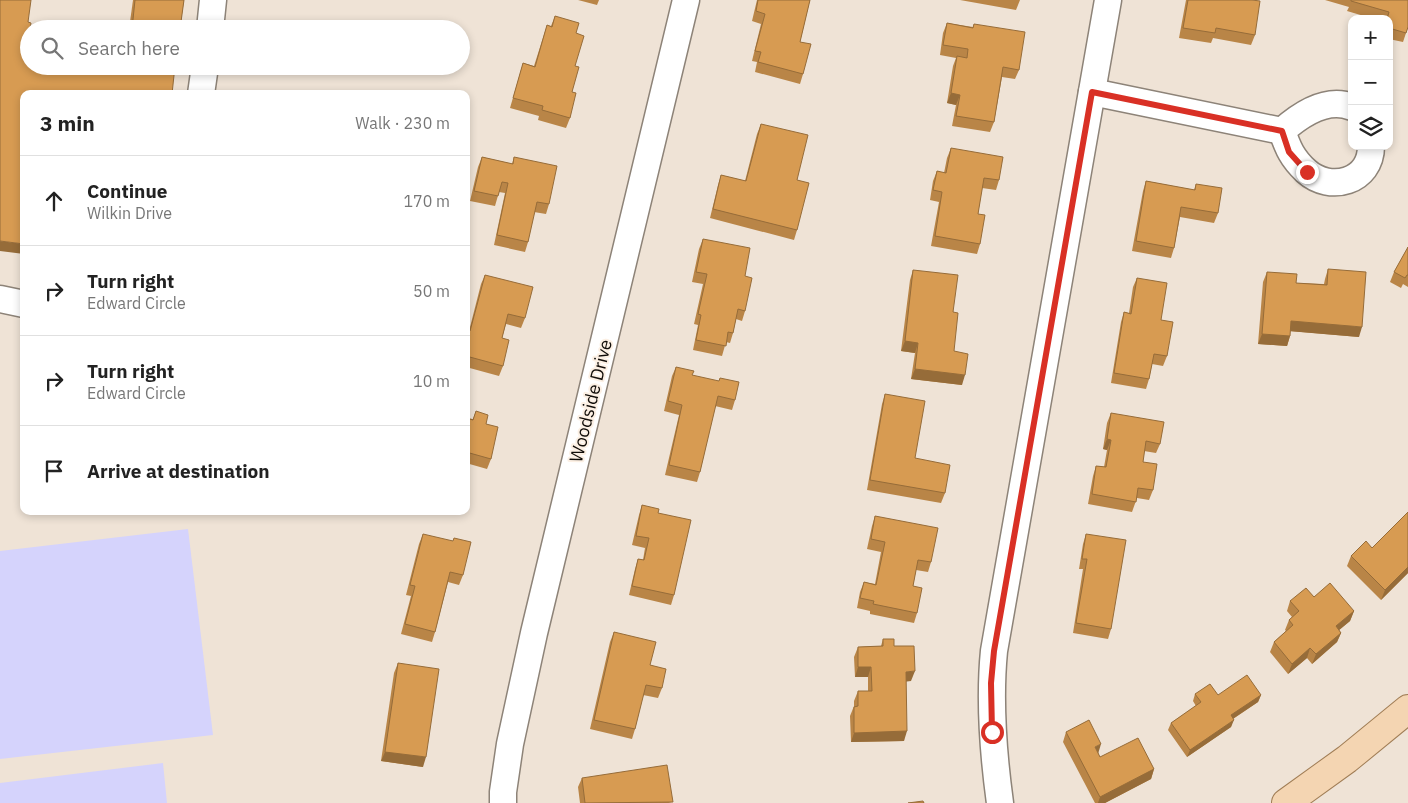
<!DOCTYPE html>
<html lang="en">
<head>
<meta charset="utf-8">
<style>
	:root { --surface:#fff; --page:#f2f2f2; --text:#222; --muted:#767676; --line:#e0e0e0 }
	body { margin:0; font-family:"IBM Plex Sans",sans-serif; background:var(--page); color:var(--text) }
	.controls { position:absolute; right:15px; top:15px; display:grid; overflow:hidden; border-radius:10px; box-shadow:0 2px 8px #0003 }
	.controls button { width:45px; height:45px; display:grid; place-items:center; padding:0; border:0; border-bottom:1px solid var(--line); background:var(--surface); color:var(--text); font:25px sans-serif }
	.stop { position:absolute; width:15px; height:15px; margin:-11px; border:4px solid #d93025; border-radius:50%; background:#fff }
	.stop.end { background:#d93025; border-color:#fff; box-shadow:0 1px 5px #0008 }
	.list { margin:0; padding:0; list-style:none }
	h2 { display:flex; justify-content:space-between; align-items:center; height:65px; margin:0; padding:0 20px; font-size:21px }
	h2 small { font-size:16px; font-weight:400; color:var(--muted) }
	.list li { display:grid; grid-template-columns:32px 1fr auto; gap:15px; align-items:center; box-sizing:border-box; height:90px; padding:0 20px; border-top:1px solid var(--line) }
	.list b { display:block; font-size:19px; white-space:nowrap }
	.list p { margin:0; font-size:16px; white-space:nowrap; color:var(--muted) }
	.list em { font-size:16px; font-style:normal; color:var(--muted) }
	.icon { flex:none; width:28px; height:28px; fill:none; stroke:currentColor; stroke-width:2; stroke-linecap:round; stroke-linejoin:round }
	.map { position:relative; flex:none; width:1408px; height:803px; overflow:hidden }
	.search { position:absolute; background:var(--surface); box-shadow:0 2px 8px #0003; left:20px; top:20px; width:450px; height:55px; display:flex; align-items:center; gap:12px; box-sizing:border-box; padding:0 18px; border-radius:28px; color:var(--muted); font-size:19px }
	.panel { position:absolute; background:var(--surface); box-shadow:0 2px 8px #0003; left:20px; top:90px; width:450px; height:425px; border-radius:10px }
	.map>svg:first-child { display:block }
	.green { fill:#d5d3fc }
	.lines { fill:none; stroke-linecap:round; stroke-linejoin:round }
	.minor-casing { stroke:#8d8378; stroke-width:29 }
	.major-casing { stroke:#a07d55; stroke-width:30 }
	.minor { stroke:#fff; stroke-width:26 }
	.major { stroke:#f4d5b2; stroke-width:28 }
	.wall { fill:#b98547 }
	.shaded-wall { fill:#966c39 }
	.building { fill:#d79b52; stroke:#966c39 }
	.route { stroke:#d93025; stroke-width:6 }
	.labels { text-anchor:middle; stroke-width:4; stroke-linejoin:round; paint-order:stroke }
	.street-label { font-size:18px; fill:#110d09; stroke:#fcf0e4 }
</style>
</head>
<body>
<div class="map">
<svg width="1408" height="803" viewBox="0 0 1408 803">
	<rect width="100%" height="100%" fill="#efe3d6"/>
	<g class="green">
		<polygon points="188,529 213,735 0,759 0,551"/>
		<polygon points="163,763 167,803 0,803 0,783"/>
	</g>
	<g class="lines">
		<g class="minor-casing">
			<g id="minor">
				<polyline points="210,29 213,0"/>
				<polyline points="1092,92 1282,131"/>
				<polyline points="201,94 205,66"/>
				<path d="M1282 131C1288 148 1292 158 1306 171 1330 193 1371 182 1371 146"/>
				<path d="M1282 131C1300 115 1327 97 1352 107"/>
				<polyline points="0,299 24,304"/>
				<polyline points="503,803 503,792 510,744 534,633 686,0"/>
				<path d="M1000 803C993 752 989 702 994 651L1108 0"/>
			</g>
		</g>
		<g class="major-casing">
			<polyline id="major" points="1286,803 1347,759 1408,709"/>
		</g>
		<use href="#minor" class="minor"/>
		<use href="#major" class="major"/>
	</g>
	<g class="wall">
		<polygon points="133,0 184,0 180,29 129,29"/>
		<polygon points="578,0 599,0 597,5"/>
		<polygon points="757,0 810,0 800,42 803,74 800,84 755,72 757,62 752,61 761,24 752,21"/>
		<polygon points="960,0 1020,0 1016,10"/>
		<polygon points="1186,0 1252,0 1255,35 1251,45 1213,38 1211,43 1179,38"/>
		<polygon points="1325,0 1408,0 1408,27 1403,42 1389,39 1389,19 1374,19 1347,11 1349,7"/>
		<polygon points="555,16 576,33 575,66 572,92 570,118 566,128 538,120 539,116 510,108 523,63 534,66 547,25 551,26"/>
		<polygon points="947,23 973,27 974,24 1019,70 1015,79 1002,77 994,122 990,132 952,126 956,105 947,103 953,66 956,58 940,55 943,33"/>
		<polygon points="761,124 797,180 797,230 794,240 710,218 718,185 721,175 745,181 757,134"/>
		<polygon points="951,148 999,180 996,190 982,188 978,214 980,244 977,254 931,246 939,202 930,200 933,181 937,171 944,173 947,158"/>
		<polygon points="482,157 512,164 514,157 549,204 546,214 534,212 528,242 525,252 494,245 505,193 499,192 495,206 470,201 478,167"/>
		<polygon points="1146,181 1194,190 1196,184 1218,213 1214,223 1180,217 1174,248 1171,258 1132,251 1143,191"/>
		<polygon points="703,239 745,276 745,311 742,321 736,319 733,333 730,343 726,342 722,356 693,350 698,325 694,324 703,284 692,282 699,249"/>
		<polygon points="1408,247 1408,287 1403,284 1401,288 1390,282 1394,272"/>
		<polygon points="1328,269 1359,337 1290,331 1290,336 1287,346 1258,344 1263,282 1267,272 1296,283 1324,284 1325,279"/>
		<polygon points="913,270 953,312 954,351 962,385 911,379 915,353 901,351 910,280"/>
		<polygon points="485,275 525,318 521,328 506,324 502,338 503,366 499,376 466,367 466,330 469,331 481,284"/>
		<polygon points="1137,278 1161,320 1167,356 1163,366 1152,364 1149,379 1146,389 1111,383 1121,322 1124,312 1129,313 1133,287"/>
		<polygon points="676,367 735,400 732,410 715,406 700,472 697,482 665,475 679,415 664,411 672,376"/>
		<polygon points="885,394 915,458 945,493 941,503 867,490 882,404"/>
		<polygon points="476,411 486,424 491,459 487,469 466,463 466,418 473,419"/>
		<polygon points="1111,413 1160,444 1156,453 1144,451 1143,462 1153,490 1149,500 1137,498 1132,512 1088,504 1093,476 1096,466 1104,467 1107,450 1103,449 1107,423"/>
		<polygon points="642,505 658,513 674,595 671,605 629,595 635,569 638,559 643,560 645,548 632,545 639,515"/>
		<polygon points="1408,512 1408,573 1381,600 1347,566 1351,556 1372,548"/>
		<polygon points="875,516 931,562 928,572 916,570 913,586 917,613 914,623 870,614 870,611 857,608 860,592 864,582 875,584 881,552 867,549 872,526"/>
		<polygon points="423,534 463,575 459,585 448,582 435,632 432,642 401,634 411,596 406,595 419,544"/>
		<polygon points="1086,534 1111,629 1108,639 1073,633 1083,569 1079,569 1083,544"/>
		<polygon points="1314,597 1354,611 1350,621 1339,630 1341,633 1337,642 1312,664 1307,658 1288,674 1270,652 1274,642 1286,631 1285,630 1289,620 1292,617 1287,611 1290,601"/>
		<polygon points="614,632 650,665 662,688 658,698 643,695 635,729 632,739 590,729 610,642"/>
		<polygon points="883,639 894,646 911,681 906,681 904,741 851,742 850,716 854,706 854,701 858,691 868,691 868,677 855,677 854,657 858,647 881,646"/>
		<polygon points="398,663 423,767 381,761 394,673"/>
		<polygon points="1195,694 1218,695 1261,695 1258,702 1233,719 1231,727 1187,757 1168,730 1171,723 1196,706 1193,701"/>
		<polygon points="1066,732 1098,753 1100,757 1154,769 1151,779 1105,803 1095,803 1063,742"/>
		<polygon points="582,778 672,803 580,803 578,787"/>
	</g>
	<g class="shaded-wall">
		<polygon points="26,34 29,34 29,37 26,44 23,44"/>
		<polygon points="951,93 960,95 956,105 947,103"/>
		<polygon points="0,241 24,244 24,254 0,251"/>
		<polygon points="1291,321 1362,327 1359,337 1288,331"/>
		<polygon points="1262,334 1290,336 1287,346 1258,344"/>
		<polygon points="905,341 918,343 915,353 901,351"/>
		<polygon points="915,369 965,375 962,385 911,379"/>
		<polygon points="1107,439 1111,440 1107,450 1103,449"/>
		<polygon points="1408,567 1408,573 1381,600 1385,590"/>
		<polygon points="1354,611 1350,621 1332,636 1336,626"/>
		<polygon points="1341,633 1337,642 1312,664 1316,654"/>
		<polygon points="1310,648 1307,658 1288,674 1292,664"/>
		<polygon points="858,667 871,667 868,677 855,677"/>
		<polygon points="915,671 911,681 903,682 906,672"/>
		<polygon points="1261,695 1258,702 1228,722 1231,715"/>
		<polygon points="1234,720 1231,727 1187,757 1190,750"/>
		<polygon points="907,731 904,741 851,742 854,733"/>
		<polygon points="1101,744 1098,754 1095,747"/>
		<polygon points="385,752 426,757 423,767 381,761"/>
		<polygon points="1154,769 1151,779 1105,803 1098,803 1100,797"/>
	</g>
	<g class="building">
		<polygon points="0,0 31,0 28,22 31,23 30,29 29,29 29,34 26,34 24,50 29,50 29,66 175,66 172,94 24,94 24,244 0,241"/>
		<polygon points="135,0 184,0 180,29 132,29"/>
		<polygon points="758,0 810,0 800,42 811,44 803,74 758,62 761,52 755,51 765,14 756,11"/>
		<polygon points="1188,0 1252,0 1260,1 1255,35 1216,28 1215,33 1183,28"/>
		<polygon points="1351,0 1408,0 1408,27 1406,33 1389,28 1389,19 1387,19 1389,12 1351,1"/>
		<polygon points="555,16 579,23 576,33 584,36 575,66 579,67 572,92 576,93 570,118 542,110 543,106 513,98 523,63 535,67 547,25 552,27"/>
		<polygon points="947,23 973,28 974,24 1025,32 1019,70 1003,67 994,122 956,116 960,95 951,93 957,56 967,58 968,49 943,45"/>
		<polygon points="761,124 808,135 797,180 809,183 797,230 713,209 721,175 746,181"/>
		<polygon points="951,148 1003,157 999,180 984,178 978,214 985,215 980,244 935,236 942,192 933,190 937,171 946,173"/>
		<polygon points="482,157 513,164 514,157 557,166 549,204 537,202 528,242 497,235 508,183 502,182 498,196 474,191"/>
		<polygon points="1146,181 1195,190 1196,184 1222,188 1218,213 1181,207 1174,248 1136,241"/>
		<polygon points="703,239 750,248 745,276 752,278 745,311 738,309 733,333 728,332 726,346 696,340 701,315 698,314 707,274 696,272"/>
		<polygon points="1408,247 1408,275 1407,275 1405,278 1394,272"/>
		<polygon points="1328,269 1366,272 1362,327 1291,321 1290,336 1262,334 1267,272 1297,274 1296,283 1327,285"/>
		<polygon points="913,270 958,275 953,312 958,313 954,351 968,354 965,375 915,369 918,343 905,341"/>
		<polygon points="485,275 533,287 525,318 508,314 502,338 509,340 503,366 466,356 466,330 470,331"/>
		<polygon points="1137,278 1167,283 1161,320 1173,322 1167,356 1154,354 1149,379 1114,373 1124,312 1131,314"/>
		<polygon points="676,367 694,371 692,375 719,381 720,378 739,382 735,400 718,396 700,472 669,465 682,405 668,401"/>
		<polygon points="885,394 925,401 915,458 950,465 945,493 870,480"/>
		<polygon points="476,411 488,415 486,424 498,427 491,459 466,452 466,418 473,420"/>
		<polygon points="1111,413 1164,422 1160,444 1146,441 1143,462 1157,464 1153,490 1138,488 1136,502 1092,494 1096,466 1106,467 1111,440 1107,439"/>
		<polygon points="642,505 659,509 658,513 691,520 674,595 632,586 638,559 644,560 649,538 636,536"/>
		<polygon points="1408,512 1408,567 1385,590 1351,556 1366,541 1372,548"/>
		<polygon points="875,516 938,528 931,562 918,560 913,586 922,588 917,613 873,604 874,601 860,598 864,582 876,585 885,542 871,539"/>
		<polygon points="423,534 453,541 454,538 471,542 463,575 450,572 435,632 405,624 415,586 410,585"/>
		<polygon points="1086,534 1126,540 1111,629 1076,623 1087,559 1082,559"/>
		<polygon points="1330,583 1354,611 1336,626 1341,633 1316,654 1310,648 1292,664 1274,642 1293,625 1289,620 1299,611 1290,601 1306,588 1314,597"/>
		<polygon points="614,632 656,642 650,665 666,669 662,688 646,685 635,729 594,720"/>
		<polygon points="883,639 894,639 894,646 914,646 915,671 906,672 907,731 854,733 854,707 858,706 858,691 872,691 871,667 858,667 858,647 883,646"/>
		<polygon points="398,663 439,669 426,757 385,752"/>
		<polygon points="1247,675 1261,695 1231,715 1234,720 1190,750 1171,723 1201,702 1195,694 1210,684 1218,695"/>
		<polygon points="1089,720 1101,744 1095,747 1100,757 1138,738 1154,769 1100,797 1066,732"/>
		<polygon points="667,765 673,802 585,803 582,778"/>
		<polygon points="923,801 924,803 908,803"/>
	</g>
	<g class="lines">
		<polyline class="route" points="992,732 991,683 994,651 1092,92 1282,131 1289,152 1307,172"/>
	</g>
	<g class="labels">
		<g class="street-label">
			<text transform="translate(591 401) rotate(-76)" y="6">Woodside Drive</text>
		</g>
	</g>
</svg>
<div class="controls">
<button>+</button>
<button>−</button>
<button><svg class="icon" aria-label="layers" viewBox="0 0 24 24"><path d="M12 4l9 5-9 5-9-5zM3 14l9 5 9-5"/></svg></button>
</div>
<div class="stop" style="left:992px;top:732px"></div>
<div class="stop end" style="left:1307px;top:172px"></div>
<div class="search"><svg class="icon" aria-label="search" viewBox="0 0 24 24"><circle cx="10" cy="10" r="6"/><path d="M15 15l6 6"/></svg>Search here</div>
<section class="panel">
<h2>3 min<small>Walk · 230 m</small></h2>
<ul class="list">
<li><svg class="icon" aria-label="ahead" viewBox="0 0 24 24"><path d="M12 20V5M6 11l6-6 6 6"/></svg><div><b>Continue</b><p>Wilkin Drive</p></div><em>170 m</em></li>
<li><svg class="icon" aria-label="right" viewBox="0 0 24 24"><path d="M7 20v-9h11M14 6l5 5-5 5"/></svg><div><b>Turn right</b><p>Edward Circle</p></div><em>50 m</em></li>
<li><svg class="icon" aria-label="right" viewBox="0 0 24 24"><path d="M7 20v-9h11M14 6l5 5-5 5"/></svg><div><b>Turn right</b><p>Edward Circle</p></div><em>10 m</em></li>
<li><svg class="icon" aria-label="arrive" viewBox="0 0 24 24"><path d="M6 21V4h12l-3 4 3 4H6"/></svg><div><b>Arrive at destination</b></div></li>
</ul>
</section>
</div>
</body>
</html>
